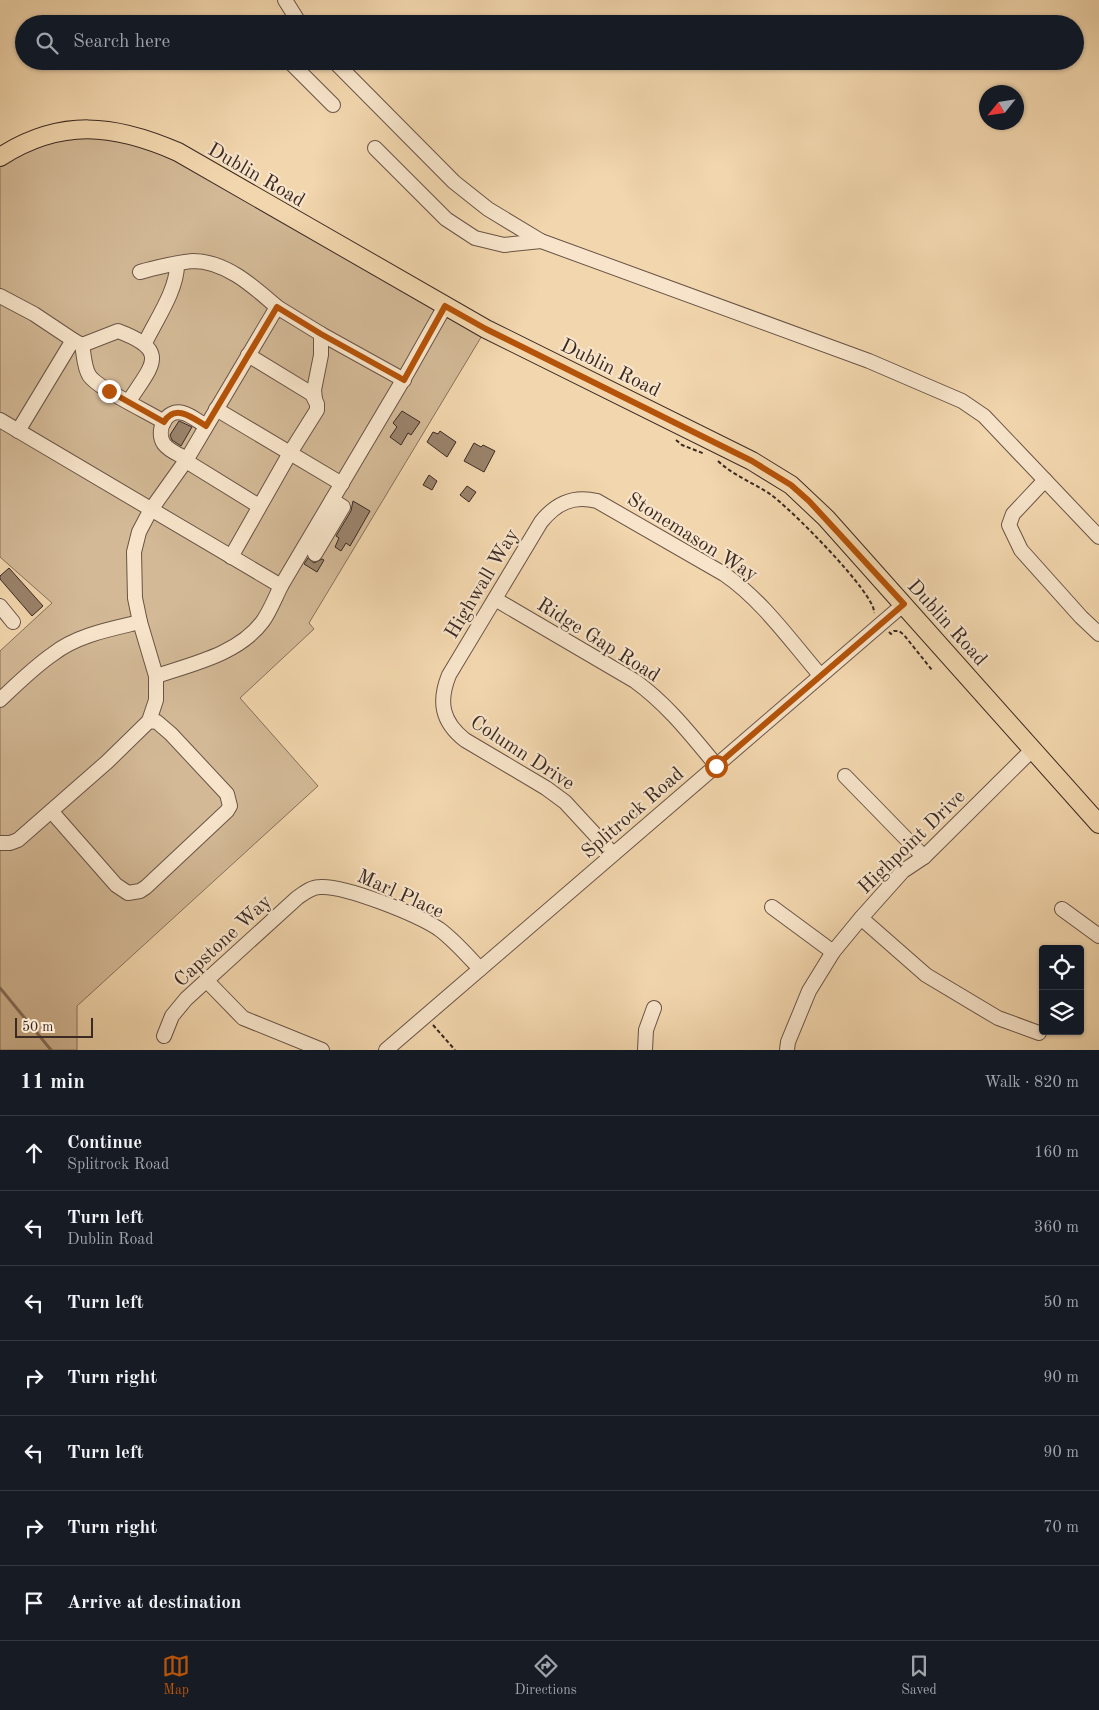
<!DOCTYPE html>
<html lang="en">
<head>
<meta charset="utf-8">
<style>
	:root { --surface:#171b24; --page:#20242c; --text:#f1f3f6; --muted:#9ea1a6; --line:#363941; --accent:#b45309 }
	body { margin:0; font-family:"Old Standard TT",serif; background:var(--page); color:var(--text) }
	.controls { position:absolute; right:15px; bottom:15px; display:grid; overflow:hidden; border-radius:5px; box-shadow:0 1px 4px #0004 }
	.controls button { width:45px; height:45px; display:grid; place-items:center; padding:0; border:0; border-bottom:1px solid var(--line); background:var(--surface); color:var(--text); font:25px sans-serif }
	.compass { position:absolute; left:979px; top:85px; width:45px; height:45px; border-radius:50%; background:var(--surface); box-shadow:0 1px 4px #0004; rotate:240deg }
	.scale { position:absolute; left:15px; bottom:12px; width:78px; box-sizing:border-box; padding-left:5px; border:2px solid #3b2923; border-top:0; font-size:14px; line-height:18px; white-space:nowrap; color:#3b2923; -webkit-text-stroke:4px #f7e4ca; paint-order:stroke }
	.stop { position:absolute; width:15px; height:15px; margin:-11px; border:4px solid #b45309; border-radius:50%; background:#fff }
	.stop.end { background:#b45309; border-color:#fff; box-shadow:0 1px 5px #0008 }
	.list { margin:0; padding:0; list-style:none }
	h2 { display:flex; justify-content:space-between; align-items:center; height:65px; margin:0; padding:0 20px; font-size:21px }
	h2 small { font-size:16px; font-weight:400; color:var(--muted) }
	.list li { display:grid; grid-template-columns:32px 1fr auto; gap:15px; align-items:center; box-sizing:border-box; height:75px; padding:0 20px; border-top:1px solid var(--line) }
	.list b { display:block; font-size:19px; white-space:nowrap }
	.list p { margin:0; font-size:16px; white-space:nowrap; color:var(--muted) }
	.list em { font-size:16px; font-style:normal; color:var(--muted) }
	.icon { flex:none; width:28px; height:28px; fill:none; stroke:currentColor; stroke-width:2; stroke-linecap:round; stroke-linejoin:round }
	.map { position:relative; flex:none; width:1099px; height:1050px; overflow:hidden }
	.search { position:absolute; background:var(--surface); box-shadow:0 1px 4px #0004; left:15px; right:15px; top:15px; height:55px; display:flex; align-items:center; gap:12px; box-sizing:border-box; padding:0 18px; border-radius:28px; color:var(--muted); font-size:19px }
	.sheet { height:590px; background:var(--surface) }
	nav { display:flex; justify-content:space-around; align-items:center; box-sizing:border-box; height:70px; border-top:1px solid var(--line); background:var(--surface); font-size:14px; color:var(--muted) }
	nav a { display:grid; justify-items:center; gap:2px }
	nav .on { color:var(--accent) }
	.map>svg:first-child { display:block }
	.green { fill:#d3b996; stroke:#87715c }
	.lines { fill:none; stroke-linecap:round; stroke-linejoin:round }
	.stream { stroke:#846d5a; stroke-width:3 }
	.building { fill:#9a836b; stroke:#3b2923 }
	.minor-casing { stroke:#695446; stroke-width:16 }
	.major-casing { stroke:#3b2923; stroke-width:20 }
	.path { stroke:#3b2923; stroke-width:2; stroke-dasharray:4 2.5; stroke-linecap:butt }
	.minor { stroke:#f7e4ca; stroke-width:14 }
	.major { stroke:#f2d6ad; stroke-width:18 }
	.route { stroke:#b45309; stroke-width:6 }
	.labels { text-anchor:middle; stroke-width:4.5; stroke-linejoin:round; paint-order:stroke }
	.street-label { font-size:20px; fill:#3b2923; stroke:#f7e4ca }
</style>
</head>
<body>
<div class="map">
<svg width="1099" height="1050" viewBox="0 0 1099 1050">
	<rect width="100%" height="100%" fill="#f2d6ad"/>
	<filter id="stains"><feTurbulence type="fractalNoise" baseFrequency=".004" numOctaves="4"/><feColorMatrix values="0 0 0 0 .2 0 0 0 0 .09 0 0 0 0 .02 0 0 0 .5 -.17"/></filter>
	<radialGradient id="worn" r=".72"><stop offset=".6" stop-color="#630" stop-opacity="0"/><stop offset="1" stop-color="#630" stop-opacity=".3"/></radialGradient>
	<polygon class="green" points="126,134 486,329 309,623 314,629 240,698 318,786 77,1006 77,1050 0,1050 0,651 52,603 0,557 0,157 25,143"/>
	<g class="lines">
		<polyline class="stream" points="0,988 51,1050"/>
	</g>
	<g class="building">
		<polygon points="402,411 420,422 411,435 408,433 401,445 390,437 397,427 393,423"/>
		<polygon points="179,421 192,427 181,446 172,440 170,435"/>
		<polygon points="440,431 456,442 447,457 427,442 433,432 438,434"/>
		<polygon points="474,443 481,447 483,445 495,451 484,472 464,461"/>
		<polygon points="429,475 437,481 432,490 423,485"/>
		<polygon points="467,486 476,492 469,502 460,495"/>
		<polygon points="353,501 370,511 350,546 346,543 341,551 335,547 339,538 336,536 351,511"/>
		<polygon points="308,558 314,563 322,559 324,560 317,572 304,564"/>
		<polygon points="9,568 43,606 32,616 0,579 0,576"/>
	</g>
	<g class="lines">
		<g class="minor-casing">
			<g id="minor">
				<polyline points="285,0 300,24"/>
				<polyline points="289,61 333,105"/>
				<polyline points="334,61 454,182 488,209 541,241 869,361 962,401 984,416 1099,537"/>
				<polyline points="375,148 446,219 475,238 504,245 541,241"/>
				<path d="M140 272C153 268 180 262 193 261 226 261 254 287 277 307"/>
				<polyline points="0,296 34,314 73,340"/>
				<path d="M145 343C156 320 177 290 177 265"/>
				<polyline points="315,399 314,390 321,355 321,334"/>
				<path d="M129 401C152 365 171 351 118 331L82 345C84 354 84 367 89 375 95 387 150 413 164 422"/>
				<polyline points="216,409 342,484"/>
				<polyline points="0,420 281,586 406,375 445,306"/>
				<polyline points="18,431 73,340 82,345"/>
				<path d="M187 459C180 455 169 451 164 444 155 431 166 408 183 413 191 415 199 422 206 426"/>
				<polyline points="186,461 259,506"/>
				<polyline points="1045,480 1013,514 1009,525 1021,550 1081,617 1099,634"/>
				<polyline points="315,554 343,507 332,500"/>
				<polyline points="231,557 290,453 317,410 317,404 312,394 248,355"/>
				<path d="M495 599 635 681C668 705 691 735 716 765"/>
				<polyline points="0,606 13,622"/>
				<path d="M156 676C192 664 239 654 263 621 270 611 275 598 281 586"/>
				<path d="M0 700C17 684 34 667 53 654 77 635 111 629 140 622"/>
				<polyline points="845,776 924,857"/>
				<polyline points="52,812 116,885 128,893 140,891 146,887 227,811 230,806 227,794 171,734 157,722 149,721"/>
				<polyline points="0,843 10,843 18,840 107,762 149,721 156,700 156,676 140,622 135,598 134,552 139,532 150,511 187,459 277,307 321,334 404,380"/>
				<path d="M613 854 565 802 546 788 465 740C442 722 438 702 449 675L541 522C556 503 573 495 597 501L724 574C762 600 790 640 820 675"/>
				<polyline points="772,907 833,952"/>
				<polyline points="1062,909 1099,936"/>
				<polyline points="861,918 926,975 998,1018 1039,1033"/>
				<polyline points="207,981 243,1018 322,1050"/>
				<path d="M164 1036 172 1016 186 999 297 898C304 893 311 887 320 887 345 885 418 915 439 929 454 940 467 955 480 969"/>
				<polyline points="386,1050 904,604"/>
				<polyline points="645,1050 646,1030 654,1008"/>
				<polyline points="787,1050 788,1042 809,991 833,952 861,918 903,871 924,857 1033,749"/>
			</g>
		</g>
		<g class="major-casing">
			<path id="major" d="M0 157C61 118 114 124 178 152L486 329 752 461 791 485 826 518 1099 824"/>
		</g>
		<g class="path">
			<polyline points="676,440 682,445 705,454"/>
			<path d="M718 461C734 476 752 482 770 494 788 506 877 595 874 613"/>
			<polyline points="889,632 891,634 894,631 899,631 904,635 932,670"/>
			<polyline points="433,1025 455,1050"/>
		</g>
		<use href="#minor" class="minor"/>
		<use href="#major" class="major"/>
	</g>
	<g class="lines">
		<path class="route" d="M109 391 164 422C175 403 193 418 206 426L277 307 321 334 404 380 445 306 486 329 752 461 791 485 809 501 904 604 716 766"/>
	</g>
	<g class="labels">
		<g class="street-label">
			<text transform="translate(257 174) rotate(30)" y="7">Dublin Road</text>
			<text transform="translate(611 367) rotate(26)" y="7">Dublin Road</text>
			<text transform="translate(693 536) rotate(32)" y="7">Stonemason Way</text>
			<text transform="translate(481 583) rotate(-59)" y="7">Highwall Way</text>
			<text transform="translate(948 622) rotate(48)" y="7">Dublin Road</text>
			<text transform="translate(599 639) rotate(32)" y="7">Ridge Gap Road</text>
			<text transform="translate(523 752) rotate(33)" y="7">Column Drive</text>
			<text transform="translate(632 812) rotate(-41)" y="7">Splitrock Road</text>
			<text transform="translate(911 841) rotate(-44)" y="7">Highpoint Drive</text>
			<text transform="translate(401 893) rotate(24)" y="7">Marl Place</text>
			<text transform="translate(222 940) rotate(-43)" y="7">Capstone Way</text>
		</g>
	</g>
	<rect width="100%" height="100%" filter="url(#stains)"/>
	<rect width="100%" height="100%" fill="url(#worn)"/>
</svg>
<div class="controls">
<button><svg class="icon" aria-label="locate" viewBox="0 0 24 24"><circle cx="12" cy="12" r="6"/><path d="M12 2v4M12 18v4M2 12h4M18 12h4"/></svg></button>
<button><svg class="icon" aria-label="layers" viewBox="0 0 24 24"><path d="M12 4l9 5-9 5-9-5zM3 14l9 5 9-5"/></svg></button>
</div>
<svg class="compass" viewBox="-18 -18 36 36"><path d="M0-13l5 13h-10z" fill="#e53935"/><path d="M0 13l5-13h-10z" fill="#9ea1a6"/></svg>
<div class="scale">50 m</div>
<div class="stop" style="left:716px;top:766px"></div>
<div class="stop end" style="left:109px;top:391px"></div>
<div class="search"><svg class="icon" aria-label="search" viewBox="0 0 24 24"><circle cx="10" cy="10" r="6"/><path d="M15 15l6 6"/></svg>Search here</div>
</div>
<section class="sheet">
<h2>11 min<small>Walk · 820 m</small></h2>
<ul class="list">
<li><svg class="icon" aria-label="ahead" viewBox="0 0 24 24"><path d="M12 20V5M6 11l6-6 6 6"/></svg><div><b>Continue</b><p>Splitrock Road</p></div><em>160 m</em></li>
<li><svg class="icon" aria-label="left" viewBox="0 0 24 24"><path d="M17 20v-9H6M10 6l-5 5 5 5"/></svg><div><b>Turn left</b><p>Dublin Road</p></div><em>360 m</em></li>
<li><svg class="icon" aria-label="left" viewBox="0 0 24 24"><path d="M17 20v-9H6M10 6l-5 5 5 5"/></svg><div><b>Turn left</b></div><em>50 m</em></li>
<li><svg class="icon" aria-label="right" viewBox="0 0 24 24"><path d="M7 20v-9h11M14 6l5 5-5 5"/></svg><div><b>Turn right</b></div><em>90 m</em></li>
<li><svg class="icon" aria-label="left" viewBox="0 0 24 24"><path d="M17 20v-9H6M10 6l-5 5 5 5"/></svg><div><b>Turn left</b></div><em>90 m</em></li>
<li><svg class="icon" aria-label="right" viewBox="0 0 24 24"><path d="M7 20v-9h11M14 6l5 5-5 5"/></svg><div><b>Turn right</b></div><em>70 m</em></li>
<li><svg class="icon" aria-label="arrive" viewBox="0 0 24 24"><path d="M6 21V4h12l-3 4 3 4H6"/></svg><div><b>Arrive at destination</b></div></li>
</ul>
</section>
<nav>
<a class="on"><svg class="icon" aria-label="map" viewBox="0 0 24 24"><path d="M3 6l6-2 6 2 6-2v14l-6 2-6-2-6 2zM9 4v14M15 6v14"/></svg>Map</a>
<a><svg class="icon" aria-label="directions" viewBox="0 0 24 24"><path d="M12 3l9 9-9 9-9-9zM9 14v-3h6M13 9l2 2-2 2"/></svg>Directions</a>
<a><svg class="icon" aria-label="saved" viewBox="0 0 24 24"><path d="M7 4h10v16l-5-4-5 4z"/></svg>Saved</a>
</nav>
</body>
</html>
